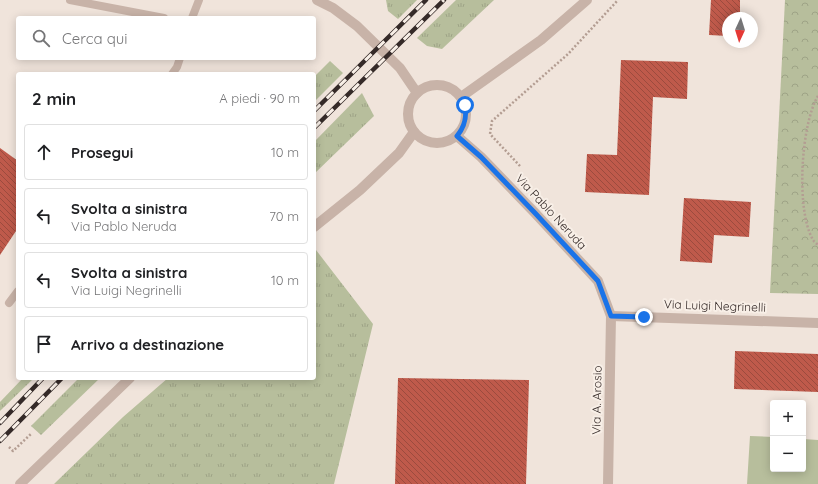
<!DOCTYPE html>
<html lang="it">
<head>
<meta charset="utf-8">
<style>
	:root { --surface:#fff; --page:#f6f6f6; --text:#202124; --muted:#757577; --line:#e0e0e0 }
	body { margin:0; font-family:Quicksand,sans-serif; background:var(--page); color:var(--text) }
	.controls { position:absolute; right:12px; bottom:12px; display:grid; overflow:hidden; border-radius:4px; box-shadow:0 2px 10px #0003 }
	.controls button { width:36px; height:36px; display:grid; place-items:center; padding:0; border:0; border-bottom:1px solid var(--line); background:var(--surface); color:var(--text); font:20px sans-serif }
	.compass { position:absolute; left:722px; top:12px; width:36px; height:36px; border-radius:50%; background:var(--surface); box-shadow:0 2px 10px #0003; rotate:184deg }
	.stop { position:absolute; width:12px; height:12px; margin:-9px; border:3px solid #1a73e8; border-radius:50%; background:#fff }
	.stop.end { background:#1a73e8; border-color:#fff; box-shadow:0 1px 4px #0008 }
	.list { margin:0; padding:0; list-style:none }
	h2 { display:flex; justify-content:space-between; align-items:center; height:52px; margin:0; padding:0 16px; font-size:17px }
	h2 small { font-size:13px; font-weight:400; color:var(--muted) }
	.list li { display:grid; grid-template-columns:26px 1fr auto; gap:12px; align-items:center; box-sizing:border-box; height:56px; margin:0 8px 8px; padding:0 8px; border:1px solid var(--line); border-radius:4px }
	.list b { display:block; font-size:15px; white-space:nowrap }
	.list p { margin:0; font-size:13px; white-space:nowrap; color:var(--muted) }
	.list em { font-size:13px; font-style:normal; color:var(--muted) }
	.icon { flex:none; width:22px; height:22px; fill:none; stroke:currentColor; stroke-width:2; stroke-linecap:round; stroke-linejoin:round }
	.map { position:relative; flex:none; width:818px; height:484px; overflow:hidden }
	.search { position:absolute; background:var(--surface); box-shadow:0 2px 10px #0003; left:16px; top:16px; width:300px; height:44px; display:flex; align-items:center; gap:10px; box-sizing:border-box; padding:0 14px; border-radius:4px; color:var(--muted); font-size:15px }
	.panel { position:absolute; background:var(--surface); box-shadow:0 2px 10px #0003; left:16px; top:72px; width:300px; height:308px; border-radius:4px }
	.map>svg:first-child { display:block }
	.grass { fill:url(#grass-tufts) }
	.park { fill:url(#park-crowns) }
	.pitch { fill:#b7be9c }
	.building { fill:url(#building-back-hatch) }
	.lines { fill:none; stroke-linecap:round; stroke-linejoin:round }
	.path { stroke:#b39d92; stroke-width:2.5; stroke-dasharray:2 2; stroke-linecap:butt }
	.lane { stroke:#c8b3a8; stroke-width:8 }
	.street { stroke:#c8b3a8; stroke-width:10 }
	.rail-casing { stroke:#352a28; stroke-width:4.5 }
	.rail { stroke:#f8efe7; stroke-width:3; stroke-dasharray:9; stroke-linecap:butt }
	.route { stroke:#1a73e8; stroke-width:5 }
	.labels { text-anchor:middle; stroke-width:4; stroke-linejoin:round; paint-order:stroke }
	.street-label { font-size:12px; fill:#352a28; stroke:#f8efe7 }
</style>
</head>
<body>
<div class="map">
<svg width="818" height="484" viewBox="0 0 818 484">
	<defs>
		<pattern id="grass-tufts" width="24" height="20" patternUnits="userSpaceOnUse"><rect width="24" height="20" fill="#b7be9c"/><path d="M3 7l-1-3M5 7V3M7 7l1-3M15 17l-1-3M17 17v-4M19 17l1-3" fill="none" stroke="#9ea386"/></pattern>
		<pattern id="park-crowns" width="20" height="18" patternUnits="userSpaceOnUse"><rect width="20" height="18" fill="#b7be9c"/><path d="M2 6a3 3 0 1 1 6 0M12 15a3 3 0 1 1 6 0" fill="none" stroke="#9ea386"/></pattern>
		<pattern id="building-back-hatch" width="6" height="6" patternUnits="userSpaceOnUse"><rect width="6" height="6" fill="#bf5a4b"/><path d="M-1 5l2 2M0 0l6 6M5-1l2 2" fill="none" stroke="#9c4b3e"/></pattern>
	</defs>
	<rect width="100%" height="100%" fill="#f0e4db"/>
	<g class="grass">
		<polygon points="386,0 417,0 398,19 388,11"/>
		<polygon points="456,0 494,0 442,49 427,46 417,38"/>
		<polygon points="330,61 343,73 314,102 314,77"/>
		<polygon points="362,93 374,116 314,174 314,142"/>
		<polygon points="316,250 373,324 334,484 54,484 123,417 168,378 314,378 314,252"/>
		<polygon points="23,378 34,378 0,411 0,402"/>
		<polygon points="79,378 100,378 41,435 31,426"/>
	</g>
	<polygon class="park" points="785,0 818,0 818,294 770,293"/>
	<polygon class="pitch" points="750,436 773,437 773,469 803,469 803,439 818,440 818,484 747,484"/>
	<g class="building">
		<polygon points="711,0 740,0 740,18 728,18 728,36 709,35"/>
		<polygon points="621,60 688,62 687,99 653,97 649,195 585,192 587,154 617,155"/>
		<polygon points="0,148 18,161 18,228 0,255"/>
		<polygon points="684,198 751,202 749,237 714,235 712,263 680,261"/>
		<polygon points="735,351 818,354 818,392 734,389"/>
		<polygon points="398,378 529,380 526,484 395,484"/>
	</g>
	<g class="lines">
		<g class="path">
			<path d="M818 96C801 124 796 208 812 238 813 241 816 243 818 245"/>
			<polyline points="520,166 490,134 492,121 568,54 618,0"/>
			<polyline points="9,447 13,451 32,433"/>
		</g>
		<g class="lane">
			<polyline points="70,0 164,18"/>
			<polyline points="192,18 199,0"/>
			<polyline points="172,74 177,67 180,58"/>
			<polyline points="9,303 18,291"/>
		</g>
		<g class="street">
			<polyline points="317,0 333,8 357,26 400,68 417,93"/>
			<circle cx="437" cy="114" r="29"/>
			<polyline points="461,97 541,40 587,0"/>
			<polyline points="457,136 481,157 535,213 598,281 611,316 608,484"/>
			<polyline points="314,227 360,190 399,153 414,132"/>
			<polyline points="611,316 818,323"/>
			<polyline points="20,484 130,378"/>
		</g>
		<g class="rail-casing">
			<g id="rail">
				<polyline points="314,111 426,0"/>
				<polyline points="314,128 444,0"/>
				<polyline points="0,423 43,378"/>
				<polyline points="0,441 62,378"/>
			</g>
		</g>
		<use href="#rail" class="rail"/>
	</g>
	<g class="lines">
		<path class="route" d="M465 105C467 117 465 126 457 136L481 157 535 213 598 281 611 316 644 317"/>
	</g>
	<g class="labels">
		<g class="street-label">
			<text transform="translate(551 212) rotate(47)" y="4">Via Pablo Neruda</text>
			<text transform="translate(715 306) rotate(2)" y="4">Via Luigi Negrinelli</text>
			<text transform="translate(597 400) rotate(-89)" y="4">Via A. Arosio</text>
		</g>
	</g>
</svg>
<div class="controls">
<button>+</button>
<button>−</button>
</div>
<svg class="compass" viewBox="-18 -18 36 36"><path d="M0-13l5 13h-10z" fill="#e53935"/><path d="M0 13l5-13h-10z" fill="#757577"/></svg>
<div class="stop" style="left:465px;top:105px"></div>
<div class="stop end" style="left:644px;top:317px"></div>
<div class="search"><svg class="icon" aria-label="search" viewBox="0 0 24 24"><circle cx="10" cy="10" r="6"/><path d="M15 15l6 6"/></svg>Cerca qui</div>
<section class="panel">
<h2>2 min<small>A piedi · 90 m</small></h2>
<ul class="list">
<li><svg class="icon" aria-label="ahead" viewBox="0 0 24 24"><path d="M12 20V5M6 11l6-6 6 6"/></svg><div><b>Prosegui</b></div><em>10 m</em></li>
<li><svg class="icon" aria-label="left" viewBox="0 0 24 24"><path d="M17 20v-9H6M10 6l-5 5 5 5"/></svg><div><b>Svolta a sinistra</b><p>Via Pablo Neruda</p></div><em>70 m</em></li>
<li><svg class="icon" aria-label="left" viewBox="0 0 24 24"><path d="M17 20v-9H6M10 6l-5 5 5 5"/></svg><div><b>Svolta a sinistra</b><p>Via Luigi Negrinelli</p></div><em>10 m</em></li>
<li><svg class="icon" aria-label="arrive" viewBox="0 0 24 24"><path d="M6 21V4h12l-3 4 3 4H6"/></svg><div><b>Arrivo a destinazione</b></div></li>
</ul>
</section>
</div>
</body>
</html>
